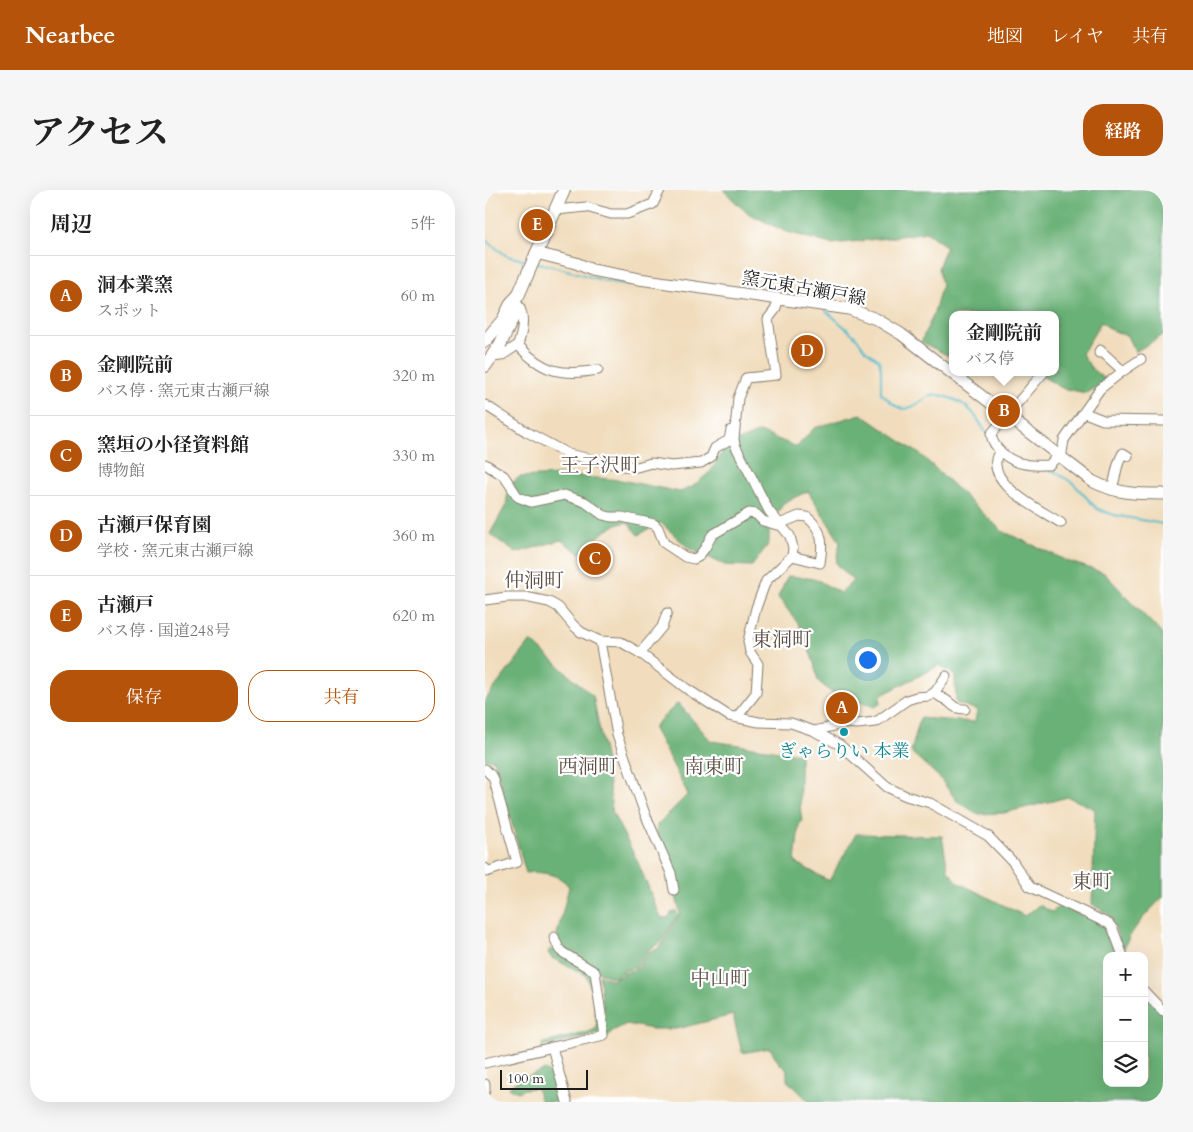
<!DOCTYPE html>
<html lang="ja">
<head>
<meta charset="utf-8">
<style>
	:root { --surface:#fff; --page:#f6f6f6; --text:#222; --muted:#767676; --line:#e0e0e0; --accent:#b45309 }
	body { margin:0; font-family:Cardo,"Noto Serif JP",serif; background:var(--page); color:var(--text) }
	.controls { position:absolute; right:15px; bottom:15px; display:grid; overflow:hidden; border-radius:10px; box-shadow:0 5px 20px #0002 }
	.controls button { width:45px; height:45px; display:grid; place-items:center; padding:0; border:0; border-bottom:1px solid var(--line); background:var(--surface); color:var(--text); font:25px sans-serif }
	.scale { position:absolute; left:15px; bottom:12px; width:88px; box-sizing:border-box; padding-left:5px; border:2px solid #1c1c1c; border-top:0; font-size:14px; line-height:18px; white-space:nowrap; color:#1c1c1c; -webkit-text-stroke:4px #fff; paint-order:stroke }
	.you { position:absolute; left:382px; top:469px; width:18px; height:18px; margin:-12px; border:4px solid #fff; border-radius:50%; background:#1a73e8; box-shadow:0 0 0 8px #1a73e833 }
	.badge { display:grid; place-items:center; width:32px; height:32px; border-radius:50%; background:var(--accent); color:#fff; font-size:16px; font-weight:700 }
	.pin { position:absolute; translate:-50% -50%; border:2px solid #fff; box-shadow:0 1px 5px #0006 }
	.popup { position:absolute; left:464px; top:121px; width:110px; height:65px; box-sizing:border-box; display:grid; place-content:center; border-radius:10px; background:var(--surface); filter:drop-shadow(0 1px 4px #0005); font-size:16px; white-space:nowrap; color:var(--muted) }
	.popup b { font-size:19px; color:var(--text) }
	.popup::after { content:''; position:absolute; left:50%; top:100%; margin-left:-10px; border:10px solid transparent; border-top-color:var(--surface) }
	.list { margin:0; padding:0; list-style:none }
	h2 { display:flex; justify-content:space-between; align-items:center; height:65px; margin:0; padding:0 20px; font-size:21px }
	h2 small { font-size:16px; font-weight:400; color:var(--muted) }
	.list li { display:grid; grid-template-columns:32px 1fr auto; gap:15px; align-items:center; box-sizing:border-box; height:80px; padding:0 20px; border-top:1px solid var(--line) }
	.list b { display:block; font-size:19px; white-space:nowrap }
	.list p { margin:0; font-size:16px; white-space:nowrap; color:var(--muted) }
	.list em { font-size:16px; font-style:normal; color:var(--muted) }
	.actions { display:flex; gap:10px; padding:15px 20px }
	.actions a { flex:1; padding:11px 0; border:1px solid var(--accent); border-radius:20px; text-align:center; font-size:18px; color:var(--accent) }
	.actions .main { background:var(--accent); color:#fff }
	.icon { flex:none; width:28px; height:28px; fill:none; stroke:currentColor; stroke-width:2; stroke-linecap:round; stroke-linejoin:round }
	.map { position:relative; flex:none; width:678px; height:912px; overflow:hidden; border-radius:20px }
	header { display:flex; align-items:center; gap:30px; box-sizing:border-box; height:70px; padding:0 25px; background:var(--accent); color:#fff }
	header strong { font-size:24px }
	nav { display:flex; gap:28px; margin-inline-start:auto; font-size:18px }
	.intro { display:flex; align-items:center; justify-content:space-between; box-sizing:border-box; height:120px; padding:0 30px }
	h1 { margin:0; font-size:35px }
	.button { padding:12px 22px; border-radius:20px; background:var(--accent); color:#fff; font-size:18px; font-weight:700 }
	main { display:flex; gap:30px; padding:0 30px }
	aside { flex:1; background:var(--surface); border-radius:20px; box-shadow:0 5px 20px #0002 }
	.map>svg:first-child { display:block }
	.forest { fill:#6bb177; stroke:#44664a }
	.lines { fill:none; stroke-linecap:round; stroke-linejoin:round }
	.stream { stroke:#50bbcc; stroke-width:2 }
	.minor-casing { stroke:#867c6c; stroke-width:11 }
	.major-casing { stroke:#867c6c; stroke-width:13 }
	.highway-casing { stroke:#867c6c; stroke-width:14 }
	.minor { stroke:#fff; stroke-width:9 }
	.major { stroke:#fff; stroke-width:11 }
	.highway { stroke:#fff; stroke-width:12 }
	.culture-dot { fill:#0f9aa8; stroke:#fff; stroke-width:2 }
	.labels { text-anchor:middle; stroke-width:4.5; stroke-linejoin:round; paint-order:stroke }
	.street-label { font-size:18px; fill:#1c1c1c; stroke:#fff }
	.culture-label { font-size:18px; fill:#0d838f; stroke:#fff }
	.quarter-label { font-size:20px; fill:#5f4f46; stroke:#fff }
</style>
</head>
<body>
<header>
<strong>Nearbee</strong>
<nav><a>地図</a><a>レイヤ</a><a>共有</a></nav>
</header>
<div class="intro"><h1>アクセス</h1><a class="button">経路</a></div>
<main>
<aside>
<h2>周辺<small>5件</small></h2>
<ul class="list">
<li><span class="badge">A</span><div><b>洞本業窯</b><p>スポット</p></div><em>60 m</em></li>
<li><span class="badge">B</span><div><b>金剛院前</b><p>バス停 · 窯元東古瀬戸線</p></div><em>320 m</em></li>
<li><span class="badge">C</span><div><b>窯垣の小径資料館</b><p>博物館</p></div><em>330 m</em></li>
<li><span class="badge">D</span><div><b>古瀬戸保育園</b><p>学校 · 窯元東古瀬戸線</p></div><em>360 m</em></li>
<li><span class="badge">E</span><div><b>古瀬戸</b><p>バス停 · 国道248号</p></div><em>620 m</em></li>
</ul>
<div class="actions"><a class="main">保存</a><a>共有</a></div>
</aside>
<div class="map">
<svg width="678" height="912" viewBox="0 0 678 912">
	<rect width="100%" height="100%" fill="#fff"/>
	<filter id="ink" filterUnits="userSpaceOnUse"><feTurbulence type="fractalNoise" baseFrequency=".02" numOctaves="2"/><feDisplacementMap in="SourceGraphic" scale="10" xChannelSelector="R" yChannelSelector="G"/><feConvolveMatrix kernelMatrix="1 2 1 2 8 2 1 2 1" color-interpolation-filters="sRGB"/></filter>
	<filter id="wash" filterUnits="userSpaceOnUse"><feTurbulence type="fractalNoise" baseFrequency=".0096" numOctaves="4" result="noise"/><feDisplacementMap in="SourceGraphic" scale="20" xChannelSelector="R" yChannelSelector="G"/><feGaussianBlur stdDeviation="1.12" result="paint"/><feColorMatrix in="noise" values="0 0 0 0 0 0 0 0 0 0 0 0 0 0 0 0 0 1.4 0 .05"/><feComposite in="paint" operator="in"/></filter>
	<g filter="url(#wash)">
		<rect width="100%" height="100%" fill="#f1ddbd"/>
		<g class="forest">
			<polygon points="238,0 678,0 678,145 650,162 642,146 627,140 616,132 597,164 607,179 622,191 601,203 577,198 552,183 510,184 503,182 570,182 570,125 468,125 468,168 436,152 448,125 457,95 453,78 461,56 441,42 402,48 346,54 299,41 261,22"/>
			<path d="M376 224 436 265 517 341 585 372 619 383 678 445V707C662 723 645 740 638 761L626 726 607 714 610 619 583 607 519 623 493 624 472 611 454 587 426 562 435 528 490 532 492 520 471 513 470 486 455 475 395 506 396 513 390 517 347 503 333 491 329 473 315 436 293 407 303 386 331 389 355 403 368 391 351 373 355 352 323 301 300 312 284 334V353L267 376 240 375 205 359 176 333 153 345 143 332 130 335 112 347 113 358 95 363 76 350 31 363 5 344 21 315 24 296 34 287 74 285 136 290 195 302 207 297 226 281 241 256 275 242 312 257 329 238Z"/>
			<path d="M46 451 108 506 122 577 127 622 152 670 176 728H183L186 723 191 721 193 725 175 753 161 761 152 777 139 781 129 788 113 782 76 757 72 744 84 697C76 684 55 681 41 683L9 570 0 569V510Z"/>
			<path d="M193 513 226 551 315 564C316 587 313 609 317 631L314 635 310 672 344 691 371 644 457 646 463 681 474 693 540 726 554 715 567 722 574 716 618 733 625 740 636 766H622V893H659V804L678 824V912H324C316 904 311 897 302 891V880L294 873 285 858 257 863 248 825 191 839H167L142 834 127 841 122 848 114 785 128 790 140 783 154 778 162 762 172 759 176 755 195 724 190 701 172 643V635L203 604 168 537Z"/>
			<polygon points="65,759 76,763 107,782 117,840 114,843 58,857 57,854 59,853 104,842 112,838 109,811 103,790 99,784 67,768 63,763"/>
			<path d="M60 880 70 888 76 912H56L51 898 39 899 33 902 24 898C28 890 51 884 60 880Z"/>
		</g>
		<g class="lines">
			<g class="stream">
				<polyline points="0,50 22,66 43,71"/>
				<path d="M52 73C85 78 121 96 155 95"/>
				<path d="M340 120 371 147 380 160 394 170 396 178V203C402 208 410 218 418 219 427 219 436 211 443 207 450 204 455 204 462 207 485 214 491 226 503 246"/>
				<polyline points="522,272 532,278 545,279"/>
				<polyline points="560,279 568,281 588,293 612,319 629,325 678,334"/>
			</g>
		</g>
	</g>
	<g filter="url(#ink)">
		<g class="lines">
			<g class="minor-casing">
				<g id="minor">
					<polyline points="71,20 101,17 126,24 142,24 168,14 175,0"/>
					<path d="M33 155C58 183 78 186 113 180"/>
					<polyline points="614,163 615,160 638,181"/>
					<path d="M8 167 16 166 33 155C37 143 41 126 33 115"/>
					<path d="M559 182 506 244C508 259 525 272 540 274 548 276 556 275 564 275L573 266"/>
					<polyline points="0,215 42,242 83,264 137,276 152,277 166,273 187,276 216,273 226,267 230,258 244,250 246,240"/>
					<polyline points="600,223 618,230 678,231"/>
					<path d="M514 262C496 292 556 320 576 333"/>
					<polyline points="576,269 579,250 615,199 638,181 656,169"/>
					<path d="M0 274 19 286 33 307 46 312 79 305 100 312 118 325 126 327H137L169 334 173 338 179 353 200 367 209 369 213 367 220 358 227 345 264 323 271 324 278 331 292 335 314 326 322 327C339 341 338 354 335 373L307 366"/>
					<path d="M626 300C632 287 630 276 638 263L643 266"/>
					<polyline points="0,410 22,407 40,407 64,412 73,417 88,435 96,442 115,451 136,452 141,455 155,463 202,499 244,526 274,532 306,533 329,541 355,555 402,597 421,606 445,613 503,646 528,672 545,697 624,734 628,739 638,766"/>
					<polyline points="115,451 132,545 160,624 186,683 189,700"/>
					<polyline points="155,463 177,437 182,423"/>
					<path d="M450 502C453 507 456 507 461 510 469 515 468 519 480 519"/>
					<polyline points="252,527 271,503 273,474 265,462 263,451 271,418 281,391 307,366 308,358 305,346 284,321 250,255 249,249 253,208 261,188 291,185 283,129 290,120 294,109"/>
					<polyline points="329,541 362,533 372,534 391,532 422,510 431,507 444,506 450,502 461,486"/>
					<polyline points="0,579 8,587 32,672 1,682 0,678"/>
					<polyline points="659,801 678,821"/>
					<polyline points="67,857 82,912"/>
					<polyline points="0,873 119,845 110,782 77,762 74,759 69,747"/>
					<polyline points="0,901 0,894"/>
				</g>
			</g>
			<g class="major-casing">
				<path id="major" d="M51 63 91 73 107 80 154 89 364 119 391 129 416 144 607 291C632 304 651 304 678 304"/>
			</g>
			<g class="highway-casing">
				<g id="highway">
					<polyline points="0,151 18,130 27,112 33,106 79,0"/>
					<polyline points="0,176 15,155 31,121"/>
				</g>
			</g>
			<use href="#minor" class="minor"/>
			<use href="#major" class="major"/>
			<use href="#highway" class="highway"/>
		</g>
	</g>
	<circle class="culture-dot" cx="359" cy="542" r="5"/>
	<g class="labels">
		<g class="street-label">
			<text transform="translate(319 98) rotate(10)" y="6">窯元東古瀬戸線</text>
		</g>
		<g class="culture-label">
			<text x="359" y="567">ぎゃらりい 本業</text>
		</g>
		<g class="quarter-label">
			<text x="115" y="282">王子沢町</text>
			<text x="49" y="397">仲洞町</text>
			<text x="297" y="456">東洞町</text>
			<text x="103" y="583">西洞町</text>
			<text x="229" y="583">南東町</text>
			<text x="607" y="698">東町</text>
			<text x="235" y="795">中山町</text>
		</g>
	</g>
</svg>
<div class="controls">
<button>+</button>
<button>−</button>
<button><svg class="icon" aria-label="layers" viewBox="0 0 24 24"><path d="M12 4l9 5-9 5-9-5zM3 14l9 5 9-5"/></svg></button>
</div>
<div class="scale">100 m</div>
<div class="you"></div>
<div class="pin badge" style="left:357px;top:518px">A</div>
<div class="pin badge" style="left:519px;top:221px">B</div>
<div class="popup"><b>金剛院前</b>バス停</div>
<div class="pin badge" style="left:110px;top:369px">C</div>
<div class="pin badge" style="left:322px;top:161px">D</div>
<div class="pin badge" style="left:52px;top:35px">E</div>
</div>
</main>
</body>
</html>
